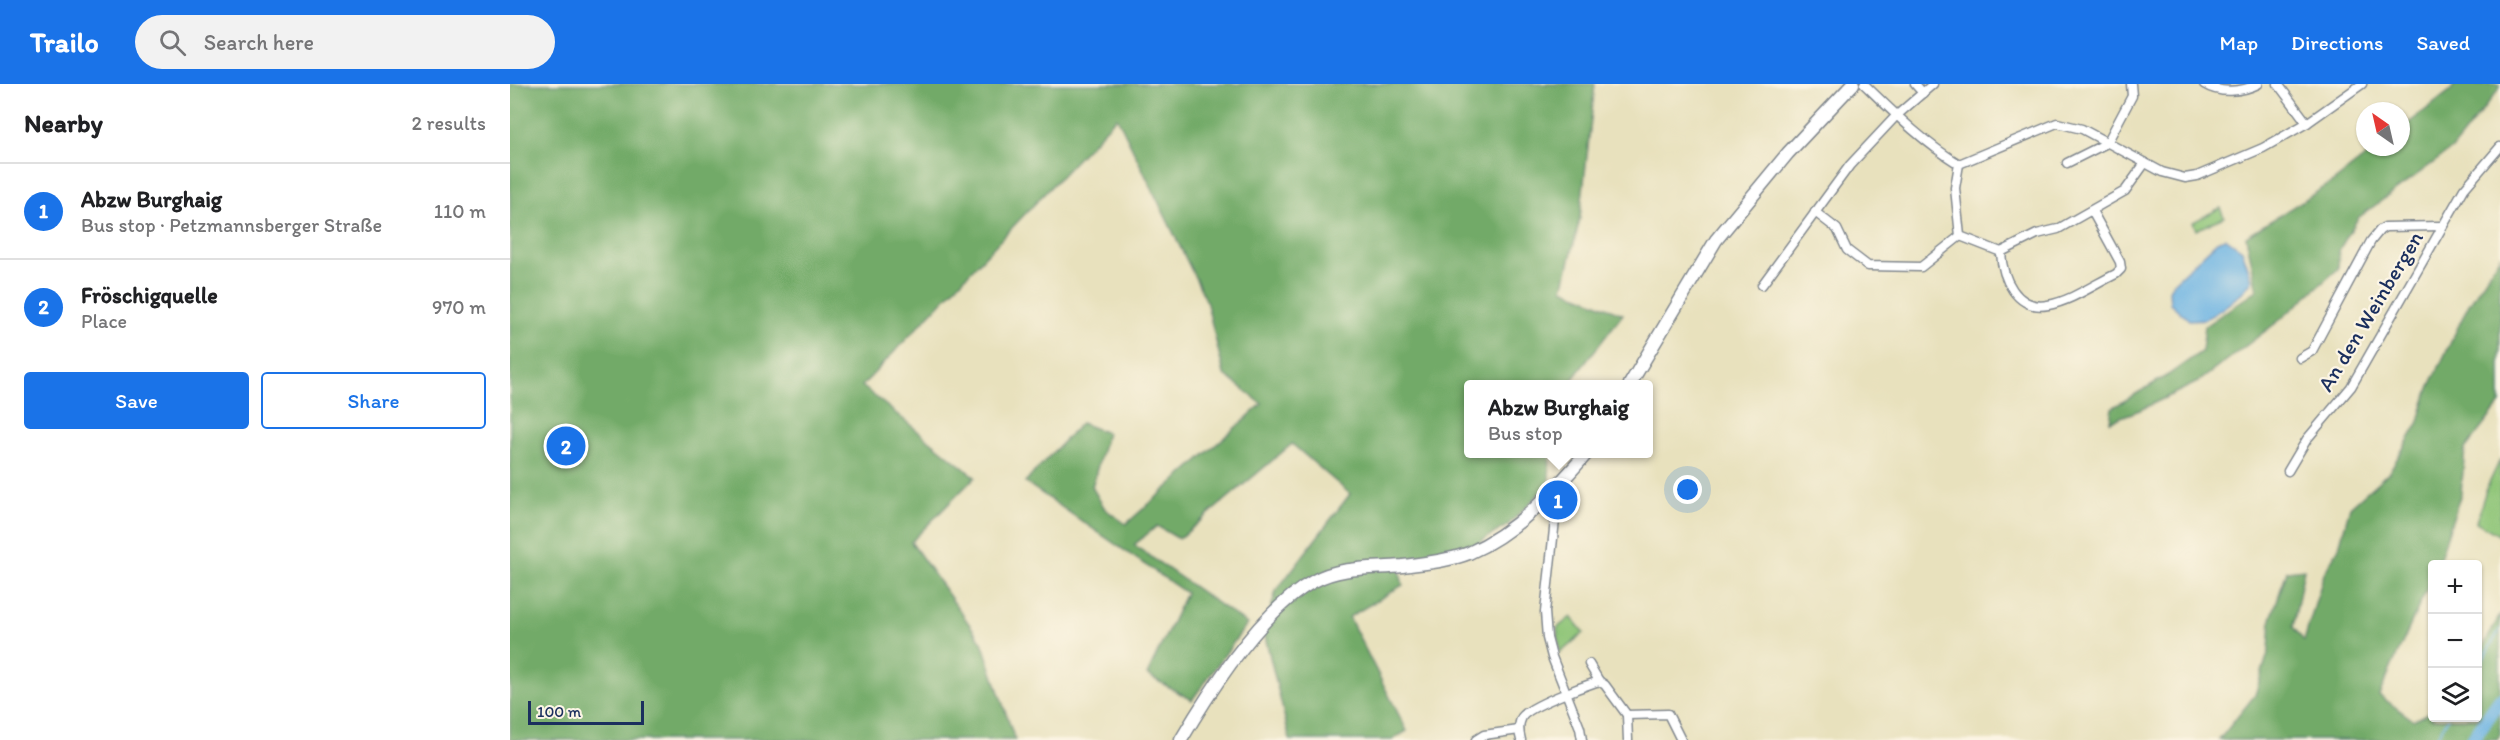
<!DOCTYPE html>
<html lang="en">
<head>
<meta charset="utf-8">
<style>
	:root { --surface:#fff; --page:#f2f2f2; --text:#202124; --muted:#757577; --line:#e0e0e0; --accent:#1a73e8 }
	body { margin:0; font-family:Itim,sans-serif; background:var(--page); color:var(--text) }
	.controls { position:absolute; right:18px; bottom:18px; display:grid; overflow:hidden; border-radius:6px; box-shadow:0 2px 4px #0004 }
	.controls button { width:54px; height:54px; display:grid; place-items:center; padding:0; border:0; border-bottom:2px solid var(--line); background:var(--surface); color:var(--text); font:30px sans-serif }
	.compass { position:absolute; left:1846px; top:18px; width:54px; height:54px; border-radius:50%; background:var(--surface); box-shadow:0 2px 4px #0004; rotate:326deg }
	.scale { position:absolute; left:18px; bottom:15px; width:116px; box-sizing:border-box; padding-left:6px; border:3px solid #1b2f5e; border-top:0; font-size:16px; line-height:21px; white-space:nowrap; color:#1b2f5e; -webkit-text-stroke:4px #fcf5e5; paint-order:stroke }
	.you { position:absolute; left:1178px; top:406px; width:21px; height:21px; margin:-15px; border:4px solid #fff; border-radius:50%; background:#1a73e8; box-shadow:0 0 0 9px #1a73e833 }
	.badge { display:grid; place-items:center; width:39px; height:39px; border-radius:50%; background:var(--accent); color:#fff; font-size:20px; font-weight:700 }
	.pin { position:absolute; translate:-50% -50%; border:3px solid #fff; box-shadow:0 2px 6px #0006 }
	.popup { position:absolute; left:954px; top:296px; width:189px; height:78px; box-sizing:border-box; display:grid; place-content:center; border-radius:6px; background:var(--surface); filter:drop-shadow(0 2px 4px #0005); font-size:20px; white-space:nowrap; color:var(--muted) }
	.popup b { font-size:22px; color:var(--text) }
	.popup::after { content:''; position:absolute; left:50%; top:100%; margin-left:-12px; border:12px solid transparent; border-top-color:var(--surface) }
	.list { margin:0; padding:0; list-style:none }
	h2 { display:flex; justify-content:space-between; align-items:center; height:78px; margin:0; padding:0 24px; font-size:26px }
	h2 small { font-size:20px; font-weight:400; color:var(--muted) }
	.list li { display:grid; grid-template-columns:39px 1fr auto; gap:18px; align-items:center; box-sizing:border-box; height:96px; padding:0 24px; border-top:2px solid var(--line) }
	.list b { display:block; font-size:22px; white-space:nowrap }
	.list p { margin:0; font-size:20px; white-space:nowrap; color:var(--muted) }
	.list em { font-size:20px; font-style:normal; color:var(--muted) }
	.actions { display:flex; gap:12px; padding:18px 24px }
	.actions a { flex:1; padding:14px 0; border:2px solid var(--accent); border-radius:6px; text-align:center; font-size:21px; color:var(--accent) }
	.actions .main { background:var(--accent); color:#fff }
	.icon { flex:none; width:33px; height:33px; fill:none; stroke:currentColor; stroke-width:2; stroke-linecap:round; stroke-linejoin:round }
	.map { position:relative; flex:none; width:1990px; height:656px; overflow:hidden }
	header { display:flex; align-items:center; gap:36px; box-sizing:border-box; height:84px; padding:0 30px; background:var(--accent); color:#fff }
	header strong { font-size:28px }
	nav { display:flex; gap:33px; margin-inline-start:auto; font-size:21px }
	.search { width:420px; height:54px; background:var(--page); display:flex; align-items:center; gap:15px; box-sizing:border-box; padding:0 21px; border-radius:33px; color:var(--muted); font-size:22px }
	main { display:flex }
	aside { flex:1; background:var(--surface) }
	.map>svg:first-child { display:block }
	.green { fill:#8ec577; stroke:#547a6a; stroke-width:1.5 }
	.forest { fill:#72aa68; stroke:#466c63; stroke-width:1.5 }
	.water { fill:#6bb2e2; stroke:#4370a0; stroke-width:1.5 }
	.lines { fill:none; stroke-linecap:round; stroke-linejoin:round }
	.stream { stroke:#6bb2e2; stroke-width:2 }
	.river { stroke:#6bb2e2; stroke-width:14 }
	.street-casing { stroke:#82888e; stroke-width:11 }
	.secondary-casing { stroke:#82888e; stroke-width:15 }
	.street { stroke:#fff; stroke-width:8 }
	.secondary { stroke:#fff; stroke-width:12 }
	.labels { text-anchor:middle; stroke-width:4.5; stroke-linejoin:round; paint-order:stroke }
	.street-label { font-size:22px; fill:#1b2f5e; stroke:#fcf5e5 }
</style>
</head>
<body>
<header>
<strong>Trailo</strong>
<div class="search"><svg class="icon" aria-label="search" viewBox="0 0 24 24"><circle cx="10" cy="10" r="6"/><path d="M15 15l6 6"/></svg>Search here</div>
<nav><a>Map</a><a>Directions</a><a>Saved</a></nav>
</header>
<main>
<aside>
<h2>Nearby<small>2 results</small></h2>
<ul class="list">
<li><span class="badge">1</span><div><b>Abzw Burghaig</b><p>Bus stop · Petzmannsberger Straße</p></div><em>110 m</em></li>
<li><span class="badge">2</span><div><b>Fröschigquelle</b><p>Place</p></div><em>970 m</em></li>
</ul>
<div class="actions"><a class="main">Save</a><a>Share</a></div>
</aside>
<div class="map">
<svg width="1990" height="656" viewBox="0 0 1990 656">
	<rect width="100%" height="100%" fill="#fcf5e5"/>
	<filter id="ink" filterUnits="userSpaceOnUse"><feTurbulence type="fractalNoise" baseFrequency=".0167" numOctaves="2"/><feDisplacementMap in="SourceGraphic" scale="12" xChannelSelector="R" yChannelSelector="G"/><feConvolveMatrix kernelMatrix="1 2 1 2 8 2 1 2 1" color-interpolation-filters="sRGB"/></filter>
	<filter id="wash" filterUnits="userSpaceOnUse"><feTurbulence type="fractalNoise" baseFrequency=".008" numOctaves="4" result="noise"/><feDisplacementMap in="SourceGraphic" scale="24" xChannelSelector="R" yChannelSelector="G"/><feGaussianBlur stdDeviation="1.35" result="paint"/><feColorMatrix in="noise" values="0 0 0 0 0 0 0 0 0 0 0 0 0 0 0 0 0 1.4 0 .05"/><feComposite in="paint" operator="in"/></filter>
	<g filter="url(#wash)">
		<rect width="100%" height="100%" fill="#e8e1bd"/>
		<g class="green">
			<polygon points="1710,124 1714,133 1686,146 1683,138"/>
			<polygon points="1990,376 1990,452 1966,438 1976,406"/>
			<polygon points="1061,533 1074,549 1050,569 1047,544"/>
		</g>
		<g class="forest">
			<polygon points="0,0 1085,0 1070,134 1053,205 1113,230 1059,300 958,300 958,370 1040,370 1039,400 998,441 959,465 887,477 893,501 839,533 897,647 882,656 780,656 754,548 766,507 840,410 782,360 669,455 647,442 624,461 737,540 682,616 637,591 676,509 515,398 571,339 597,349 582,403 595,425 616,440 752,320 714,290 696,216 607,33 352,302 465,393 401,458 472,558 505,656 0,656"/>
			<polygon points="1945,0 1990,0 1990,4 1942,65 1848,134 1829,166 1828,185 1770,236 1688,298 1630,326 1600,337 1602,324 1658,291 1692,267 1695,242 1747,206 1736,152 1823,98 1868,63 1891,63 1891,45 1941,6"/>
			<polygon points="1990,172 1990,320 1955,365 1951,409 1928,480 1922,480 1922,493 1869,611 1903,636 1922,627 1922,634 1968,634 1968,572 1990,531 1990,651 1987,656 1709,656 1745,611 1759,566 1761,535 1777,487 1794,485 1783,543 1794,557 1814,490 1829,463 1840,423 1879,388 1908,340 1919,304 1958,222"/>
		</g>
		<path class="water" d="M1715 154 1732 166 1742 196C1736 208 1706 231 1694 235 1689 236 1684 235 1679 236L1660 219 1659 206 1663 199 1709 156Z"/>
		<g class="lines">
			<g class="stream">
				<polyline points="1968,584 1990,545"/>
				<polyline points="1925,656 1938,634"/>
			</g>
			<polyline class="river" points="1962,656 1990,616"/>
		</g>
	</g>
	<g filter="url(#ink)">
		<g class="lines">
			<g class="street-casing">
				<g id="street">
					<path d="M1354 0C1384 29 1413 58 1449 80L1547 39 1572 45 1652 88 1675 94 1687 92 1753 64 1797 39 1852 0"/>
					<polyline points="1405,0 1413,9"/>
					<path d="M1694 0C1710 10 1732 8 1748 0"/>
					<polyline points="1768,0 1797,39"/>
					<polyline points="1557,79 1597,59 1622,12 1621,0"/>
					<polyline points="1449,80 1445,104 1450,152"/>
					<polyline points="1305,128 1327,145 1337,166 1358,182 1411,183 1450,152"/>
					<polyline points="1450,152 1491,168"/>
					<path d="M1491 168C1492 193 1506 227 1538 221 1561 217 1585 200 1606 190L1611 185 1610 178 1582 127"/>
					<polyline points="1491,168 1527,150 1548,145 1615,107 1635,79"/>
					<polyline points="1252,201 1340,81 1386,32 1423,0"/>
					<polyline points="1790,274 1802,267 1861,157 1870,146 1875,143 1932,142"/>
					<polyline points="1778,387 1797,355 1841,303 1954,105 1990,63"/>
					<polyline points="1038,414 1045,436 1035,528 1037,554 1042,573 1070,644 1072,656"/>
					<polyline points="1079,580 1089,597"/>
					<polyline points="1117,631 1158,630 1171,656"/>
					<polyline points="966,656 974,651 1009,646"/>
					<path d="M1011 656C1009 649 1008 640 1012 633 1019 622 1074 602 1089 597L1095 601 1117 631 1118 656"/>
				</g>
			</g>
			<g class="secondary-casing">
				<g id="secondary">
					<polyline points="1120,300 1206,156 1278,69 1343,0"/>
					<path d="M671 656C701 605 752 525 804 497 830 482 864 485 893 482 914 479 939 477 959 469 1007 448 1043 408 1076 370"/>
				</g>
			</g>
			<use href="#street" class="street"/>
			<use href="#secondary" class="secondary"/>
		</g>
	</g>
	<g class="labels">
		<g class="street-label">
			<text transform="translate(1860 227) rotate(-59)" y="8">An den Weinbergen</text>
		</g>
	</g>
</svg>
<div class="controls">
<button>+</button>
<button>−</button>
<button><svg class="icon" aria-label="layers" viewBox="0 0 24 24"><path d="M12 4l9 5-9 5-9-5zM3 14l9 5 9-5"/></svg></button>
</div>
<svg class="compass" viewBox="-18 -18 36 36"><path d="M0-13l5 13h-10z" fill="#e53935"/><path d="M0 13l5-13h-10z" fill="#757577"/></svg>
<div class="scale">100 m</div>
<div class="you"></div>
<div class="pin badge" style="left:1048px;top:416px">1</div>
<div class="popup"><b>Abzw Burghaig</b>Bus stop</div>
<div class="pin badge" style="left:56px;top:362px">2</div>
</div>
</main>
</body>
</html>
